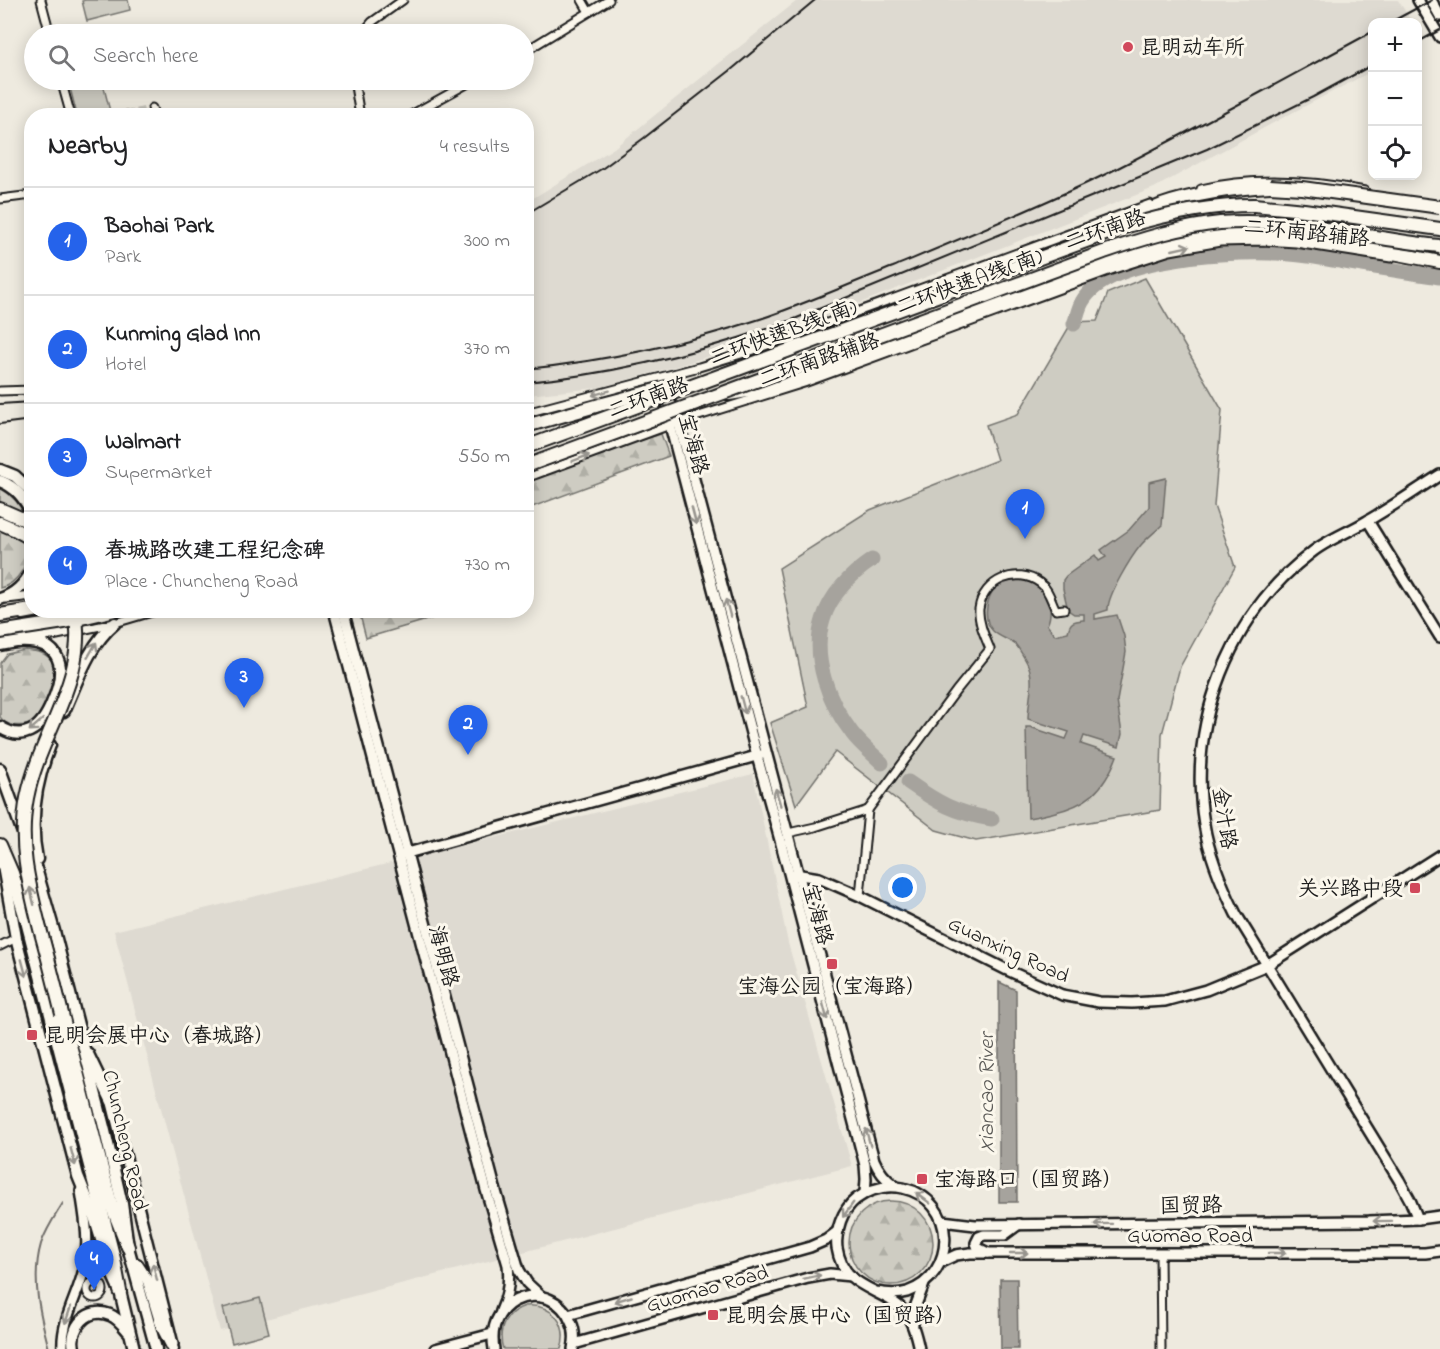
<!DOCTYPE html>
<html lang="en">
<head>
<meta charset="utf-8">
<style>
	:root { --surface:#fff; --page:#f2f2f2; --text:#202124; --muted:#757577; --line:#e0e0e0; --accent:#2563eb }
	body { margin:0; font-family:"Indie Flower","LXGW WenKai TC",sans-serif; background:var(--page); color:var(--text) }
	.controls { position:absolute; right:18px; top:18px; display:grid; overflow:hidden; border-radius:12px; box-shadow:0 3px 15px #0003 }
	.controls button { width:54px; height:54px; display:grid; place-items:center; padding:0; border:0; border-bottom:2px solid var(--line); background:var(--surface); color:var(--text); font:30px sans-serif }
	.you { position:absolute; left:903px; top:888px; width:21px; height:21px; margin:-15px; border:4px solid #fff; border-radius:50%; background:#1a73e8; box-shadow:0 0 0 9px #1a73e833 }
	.badge { display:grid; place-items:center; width:39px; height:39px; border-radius:50%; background:var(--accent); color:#fff; font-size:20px; font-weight:700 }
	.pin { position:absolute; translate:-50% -50px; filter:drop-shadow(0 2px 3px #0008) }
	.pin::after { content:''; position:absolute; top:32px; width:21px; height:18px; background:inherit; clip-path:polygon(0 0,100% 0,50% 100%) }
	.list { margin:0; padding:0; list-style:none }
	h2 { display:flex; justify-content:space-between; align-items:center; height:78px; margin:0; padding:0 24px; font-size:26px }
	h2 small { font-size:20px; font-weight:400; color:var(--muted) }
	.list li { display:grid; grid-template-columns:39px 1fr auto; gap:18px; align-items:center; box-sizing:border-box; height:108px; padding:0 24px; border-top:2px solid var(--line) }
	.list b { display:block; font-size:22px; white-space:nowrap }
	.list p { margin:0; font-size:20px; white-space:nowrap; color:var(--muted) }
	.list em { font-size:20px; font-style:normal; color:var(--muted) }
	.icon { flex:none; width:33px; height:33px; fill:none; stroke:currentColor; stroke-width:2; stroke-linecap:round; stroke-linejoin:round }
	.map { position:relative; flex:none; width:1440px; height:1349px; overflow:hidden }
	.search { position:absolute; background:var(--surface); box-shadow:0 3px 15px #0003; left:24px; top:24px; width:510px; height:66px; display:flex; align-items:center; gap:15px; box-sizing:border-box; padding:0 21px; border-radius:33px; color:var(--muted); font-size:22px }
	.panel { position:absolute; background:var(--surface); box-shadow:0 3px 15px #0003; left:24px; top:108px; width:510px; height:510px; border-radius:24px }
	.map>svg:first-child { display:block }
	.built { fill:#dedad1 }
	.green { fill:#ceccc2; stroke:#75746f; stroke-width:1.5 }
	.forest { fill:url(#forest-firs); stroke:#75746f; stroke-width:1.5 }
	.water { fill:#a6a39d; stroke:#6f6d69; stroke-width:1.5 }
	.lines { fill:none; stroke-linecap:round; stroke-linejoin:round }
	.stream { stroke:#6f6d69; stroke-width:2 }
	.river { stroke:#a6a39d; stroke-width:15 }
	.street-tunnel { stroke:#c4c1b8; stroke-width:7; stroke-dasharray:7 3.5; stroke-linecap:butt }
	.street-casing { stroke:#1c1c1c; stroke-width:11 }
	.secondary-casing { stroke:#1c1c1c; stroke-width:14 }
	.primary-casing { stroke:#1c1c1c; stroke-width:15 }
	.highway-casing { stroke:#1c1c1c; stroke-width:16 }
	.street { stroke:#fbf7ec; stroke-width:7 }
	.secondary { stroke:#fbf7ec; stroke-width:9 }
	.primary { stroke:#fbf7ec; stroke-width:10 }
	.highway { stroke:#fbf7ec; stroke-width:12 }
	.rail { stroke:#1c1c1c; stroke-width:2 }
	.highway-bridge-casing { stroke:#1c1c1c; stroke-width:16; stroke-linecap:butt }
	.highway-bridge { stroke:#fbf7ec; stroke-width:12 }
	.oneway { stroke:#97948e }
	.poi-dot { fill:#d1495b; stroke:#fbf7ec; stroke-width:2 }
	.labels { text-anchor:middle; stroke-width:6; stroke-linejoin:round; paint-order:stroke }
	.poi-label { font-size:21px; fill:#1c1c1c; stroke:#fbf7ec; text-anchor:start }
	.street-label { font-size:21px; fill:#1c1c1c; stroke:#fbf7ec }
	.water-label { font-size:22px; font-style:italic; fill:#5a5956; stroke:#fbf7ec }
</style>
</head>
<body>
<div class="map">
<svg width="1440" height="1349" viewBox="0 0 1440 1349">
	<defs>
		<pattern id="forest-firs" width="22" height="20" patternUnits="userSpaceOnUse" patternTransform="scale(1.5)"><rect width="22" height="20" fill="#ceccc2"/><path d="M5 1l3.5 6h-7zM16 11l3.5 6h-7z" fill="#b0afa6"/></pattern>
	</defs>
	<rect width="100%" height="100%" fill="#eeeadf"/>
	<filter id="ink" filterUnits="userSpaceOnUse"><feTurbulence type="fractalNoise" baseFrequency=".0167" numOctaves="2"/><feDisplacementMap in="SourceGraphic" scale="12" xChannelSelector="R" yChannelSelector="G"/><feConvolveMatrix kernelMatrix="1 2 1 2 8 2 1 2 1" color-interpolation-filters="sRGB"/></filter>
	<g filter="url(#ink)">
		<g class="built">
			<polygon points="798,0 1398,0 1412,22 1372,22 1372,71 1286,116 1154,188 778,335 681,365 598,388 527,395 527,202 614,148"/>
			<polygon points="753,774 788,943 852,1166 220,1331 114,931"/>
		</g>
		<g class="green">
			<polygon points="85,0 128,0 130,10 87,21 82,1"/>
			<polygon points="68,80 102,80 111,115 77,115"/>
			<polygon points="1145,278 1222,410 1214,506 1235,567 1180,667 1162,734 1160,810 976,841 936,830 835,752 796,805 770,723 808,707 779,568 870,510 997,460 986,425 1018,414 1072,322 1097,321 1108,293"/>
			<polygon points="260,1298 269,1333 232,1343 223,1308"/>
			<path d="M525 1306C552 1303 569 1324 561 1349H503C497 1329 506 1312 525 1306Z"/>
		</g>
		<g class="forest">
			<polygon points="661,434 669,456 527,509 527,482 571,462"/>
			<path d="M0 488C29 504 38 543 22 571 17 579 9 586 0 588Z"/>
			<polygon points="359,611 359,610 457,611 366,638"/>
			<path d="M25 650C33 651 42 651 48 657 65 670 49 710 35 721 28 727 16 726 7 725L0 717V663L7 654Z"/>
			<circle cx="891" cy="1243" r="42"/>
		</g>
		<g class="water">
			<path d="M1166 478 1162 525C1155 532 1147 538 1141 545 1131 557 1107 596 1108 610L1095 614V619L1117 615 1124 636 1126 652 1117 701 1122 734 1119 747 1084 736 1081 744 1117 756C1104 791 1087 805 1052 813 1044 815 1036 817 1028 818L1026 727H1030L1066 739 1069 732 1028 719C1028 704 1035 679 1028 665 1027 662 1018 647 1016 645 1010 640 999 637 993 631 983 621 986 603 992 592 997 583 1010 577 1020 578 1028 579 1038 584 1044 590 1051 599 1052 615 1047 625L1055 635 1068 632C1070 621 1074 621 1084 620V614H1074L1068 610 1063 589V580L1066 576 1095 555 1099 561 1106 557 1101 550 1129 530 1149 507V482Z"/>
			<polygon points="999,982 1016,990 1017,1202 999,1202"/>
			<polygon points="1000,1279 1017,1279 1018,1349 1001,1349"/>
		</g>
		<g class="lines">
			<path class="stream" d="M49 1349C40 1315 31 1279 41 1244 46 1229 55 1216 63 1203"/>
			<g class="river">
				<path d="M1074 324C1077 317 1078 309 1082 302 1109 254 1241 250 1290 254 1307 255 1323 259 1340 261 1373 267 1407 272 1440 277"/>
				<path d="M872 560C851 574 830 595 823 620 811 658 829 703 852 733 860 744 872 753 882 763"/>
				<path d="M908 782C938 803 955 813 992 819"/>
			</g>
			<polyline class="street-tunnel" points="127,115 152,108"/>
			<g class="street-casing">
				<g id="street">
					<polyline points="41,0 50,34"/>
					<polyline points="582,0 589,12"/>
					<polyline points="362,34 372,22 403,0"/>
					<polyline points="524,52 609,0"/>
					<polyline points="61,80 71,116"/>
					<polyline points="354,80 360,116"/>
					<polyline points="152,108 154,115"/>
					<polyline points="126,116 127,115"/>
					<polyline points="409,116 474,80"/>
					<path d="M1201 189C1256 176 1311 180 1365 191"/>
					<polyline points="0,199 32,195"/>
					<polyline points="0,391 32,390"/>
					<polyline points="526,413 699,367 751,351 1150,204"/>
					<polyline points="526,478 670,425 804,383 1114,269 1170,251 1220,242 1264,241 1296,243 1391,258"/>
					<polyline points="7,599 32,596"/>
					<polyline points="52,636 115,623 159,610"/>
					<path d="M868 810 956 691 990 649C985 637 978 622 979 609 983 580 1017 566 1040 583 1049 589 1051 601 1056 610L1064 609"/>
					<polyline points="788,833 815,827 868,810 860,896"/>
					<polyline points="0,946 16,938"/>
					<polyline points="1160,1253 1161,1349"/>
					<circle cx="95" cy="1290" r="8"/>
				</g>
			</g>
			<g class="secondary-casing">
				<g id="secondary">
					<polyline points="1418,0 1440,37"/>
					<polyline points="1431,0 1440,16"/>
					<path d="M666 398 674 408 686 449 874 1160C879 1172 885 1179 895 1186"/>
					<polyline points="666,410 757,756 789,873 865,1165 866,1179 865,1193"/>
					<polyline points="1368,521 1440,637"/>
					<path d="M334 610 486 1190 508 1265C510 1282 508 1296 501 1311"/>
					<polyline points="343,610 495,1188 519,1270 527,1283 542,1297"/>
					<polyline points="404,854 760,755"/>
					<polyline points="795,874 819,878 860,896 1007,970 1062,995 1099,1002 1132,1003 1165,1001 1206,990 1267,965 1440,855"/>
					<polyline points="88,1053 112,1103 173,1344"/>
					<path d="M1418 1219 1410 1200 1399 1180 1236 914C1222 886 1209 856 1204 824 1187 723 1230 615 1311 553 1327 540 1349 532 1367 521 1392 507 1416 490 1440 475"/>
					<polyline points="942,1221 975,1225 1369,1221 1418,1219 1440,1216"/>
					<polyline points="988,1253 978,1248 976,1243 979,1237 984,1235 1004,1235 1019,1224"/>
					<polyline points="941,1262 956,1255 970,1253 1425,1253 1440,1251"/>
					<path d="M876 1292C887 1294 897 1295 907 1292 959 1274 957 1200 903 1188 885 1184 870 1189 856 1199 842 1210 835 1231 837 1248 844 1291 881 1286 904 1311 913 1322 916 1336 919 1349"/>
					<polyline points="568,1315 810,1247 826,1240 838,1231"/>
					<polyline points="913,1324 914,1310 924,1284"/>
					<polyline points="574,1344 808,1278 830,1274 851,1276"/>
					<path d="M63 1349C61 1320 78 1296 84 1269 90 1243 85 1217 81 1191"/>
					<polyline points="435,1349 492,1334"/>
					<path d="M494 1349C484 1294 553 1277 571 1322 575 1330 575 1340 573 1349"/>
				</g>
			</g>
			<g class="primary-casing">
				<g id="primary">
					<polyline points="0,470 15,476 32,492"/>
					<path d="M0 481C16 487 24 498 32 513"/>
					<path d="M0 599C15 594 24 585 32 571"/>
					<polyline points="23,614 44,610"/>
					<polyline points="0,645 43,637 56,631 71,621"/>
					<path d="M64 711C78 680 88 646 115 623"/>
					<path d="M0 727C9 733 20 736 30 731 41 726 48 713 52 703 68 667 62 639 17 642"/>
					<polyline points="0,769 37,872 54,931 105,1131 122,1204 128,1247 156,1349"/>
					<polyline points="1,855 16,938 78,1176 93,1213 110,1269 120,1291 134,1349"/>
					<path d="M37 859C29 820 36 781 50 745"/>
					<polyline points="137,1264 148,1281 162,1328 173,1349"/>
					<path d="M74 1349C69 1327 88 1306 110 1315 118 1318 123 1325 128 1331"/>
				</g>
			</g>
			<g class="highway-casing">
				<g id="highway">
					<polyline points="1254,205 1304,210 1440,229"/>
					<path d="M1124 224C1137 217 1149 210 1162 205 1197 193 1234 188 1270 186"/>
					<polyline points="1341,243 1440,262"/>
					<path d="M729 394 765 388 792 381 1138 253C1184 238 1231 229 1279 234 1302 236 1325 242 1348 244"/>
					<polyline points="526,426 603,404"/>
					<polyline points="0,509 32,523"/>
					<polyline points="0,523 16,530 32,539"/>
					<polyline points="103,613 115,610"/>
					<polyline points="0,615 32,610"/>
					<polyline points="0,845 12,873 27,921 114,1259 120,1291"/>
					<polyline points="62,1014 111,1204 128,1247"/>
				</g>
			</g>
			<use href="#street" class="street"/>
			<use href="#secondary" class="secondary"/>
			<use href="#primary" class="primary"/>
			<use href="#highway" class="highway"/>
			<g class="rail">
				<polyline points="1391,22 1432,0"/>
				<polyline points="1418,42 1440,30"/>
				<polyline points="526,214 603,168 644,138 731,70 815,0"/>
				<path d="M526 369C606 361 684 344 760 319 805 304 849 284 893 267 965 237 1038 207 1108 173 1197 128 1285 79 1372 32"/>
				<path d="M526 382C617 374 706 351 792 320L1207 149 1313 97 1372 65"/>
				<polyline points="0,404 32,402"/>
				<polyline points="0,424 32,420"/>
			</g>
			<g class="highway-bridge-casing">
				<g id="highway-bridge">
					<polyline points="1270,186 1302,188 1440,207"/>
					<polyline points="603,404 682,383"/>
					<path d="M526 447 1124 227C1167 214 1209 205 1254 205"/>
					<path d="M526 466 1104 252C1142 239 1180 227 1220 223 1294 217 1367 239 1440 246"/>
					<polyline points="0,632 64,622 103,613"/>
					<path d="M62 1014C55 986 48 957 40 929 29 885 18 844 27 798 40 732 88 680 75 610"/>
				</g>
			</g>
			<use href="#highway-bridge" class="highway-bridge"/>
		</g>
		<defs><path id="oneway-shaft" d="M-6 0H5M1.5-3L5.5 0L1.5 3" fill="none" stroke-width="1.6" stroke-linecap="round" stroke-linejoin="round" transform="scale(1.5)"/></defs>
		<g class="oneway">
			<use href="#oneway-shaft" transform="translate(1181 248) rotate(-13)"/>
			<use href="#oneway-shaft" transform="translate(601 393) rotate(165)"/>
			<use href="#oneway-shaft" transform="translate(581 458) rotate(-21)"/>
			<use href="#oneway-shaft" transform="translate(694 516) rotate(75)"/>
			<use href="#oneway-shaft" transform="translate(728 608) rotate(-105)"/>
			<use href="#oneway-shaft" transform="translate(92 650) rotate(-60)"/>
			<use href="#oneway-shaft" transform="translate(743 705) rotate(75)"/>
			<use href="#oneway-shaft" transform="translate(36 725) rotate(139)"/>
			<use href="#oneway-shaft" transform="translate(778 797) rotate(-106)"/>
			<use href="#oneway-shaft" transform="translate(32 896) rotate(-104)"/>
			<use href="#oneway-shaft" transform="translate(24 968) rotate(75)"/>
			<use href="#oneway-shaft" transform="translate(825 1011) rotate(75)"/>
			<use href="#oneway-shaft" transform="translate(868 1137) rotate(-105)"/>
			<use href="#oneway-shaft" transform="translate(73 1157) rotate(75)"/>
			<use href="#oneway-shaft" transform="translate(923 1198) rotate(-143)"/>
			<use href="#oneway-shaft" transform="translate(848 1210) rotate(126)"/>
			<use href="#oneway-shaft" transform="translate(1382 1221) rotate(179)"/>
			<use href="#oneway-shaft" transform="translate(1103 1224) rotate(179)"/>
			<use href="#oneway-shaft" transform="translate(1019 1253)"/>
			<use href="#oneway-shaft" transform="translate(1277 1253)"/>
			<use href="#oneway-shaft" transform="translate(155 1272) rotate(-104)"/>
			<use href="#oneway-shaft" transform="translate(812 1277) rotate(-12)"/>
			<use href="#oneway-shaft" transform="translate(623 1299) rotate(164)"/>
			<use href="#oneway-shaft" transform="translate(68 1315) rotate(109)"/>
		</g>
	</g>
	<g class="poi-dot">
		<circle cx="1128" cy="47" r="6"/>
		<rect x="1409" y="882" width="12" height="12" rx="3"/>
		<rect x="826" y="958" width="12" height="12" rx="3"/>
		<rect x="26" y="1029" width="12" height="12" rx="3"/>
		<rect x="916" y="1173" width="12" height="12" rx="3"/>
		<rect x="707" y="1309" width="12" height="12" rx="3"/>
	</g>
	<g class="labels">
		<g class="poi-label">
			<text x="1140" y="54">昆明动车所</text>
			<text x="1403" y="895" text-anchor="end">关兴路中段</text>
			<text x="832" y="993" text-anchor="middle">宝海公园（宝海路）</text>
			<text x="44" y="1042">昆明会展中心（春城路）</text>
			<text x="934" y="1186">宝海路口（国贸路）</text>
			<text x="725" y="1322">昆明会展中心（国贸路）</text>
		</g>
		<g class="street-label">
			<text transform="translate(1105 229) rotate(-19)" y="7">二环南路</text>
			<text transform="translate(1307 232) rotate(6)" y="7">二环南路辅路</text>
			<text transform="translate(969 281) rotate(-20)" y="7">二环快速A线(南)</text>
			<text transform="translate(783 332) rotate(-20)" y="7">二环快速B线(南)</text>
			<text transform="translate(819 359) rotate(-19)" y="7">二环南路辅路</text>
			<text transform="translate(648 397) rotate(-20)" y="7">二环南路</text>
			<text transform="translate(694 444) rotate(75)" y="7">宝海路</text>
			<text transform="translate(1225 818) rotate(81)" y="7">金汁路</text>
			<text transform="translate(818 914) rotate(75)" y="7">宝海路</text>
			<text transform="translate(1009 949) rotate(25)" y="7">Guanxing Road</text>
			<text transform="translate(444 956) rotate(75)" y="7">海明路</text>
			<text transform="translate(126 1140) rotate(77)" y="7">Chuncheng Road</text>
			<text transform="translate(1191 1205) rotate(-1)" y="7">国贸路</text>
			<text x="1190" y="1242">Guomao Road</text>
			<text transform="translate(707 1288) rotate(-16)" y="7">Guomao Road</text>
		</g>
		<g class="water-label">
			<text transform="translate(985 1093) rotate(-90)" y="8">Xiancao River</text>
		</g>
	</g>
</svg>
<div class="controls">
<button>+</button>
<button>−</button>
<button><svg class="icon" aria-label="locate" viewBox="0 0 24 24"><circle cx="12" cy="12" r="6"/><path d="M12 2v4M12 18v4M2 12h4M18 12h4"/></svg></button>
</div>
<div class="you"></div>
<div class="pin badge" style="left:1025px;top:539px">1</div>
<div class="pin badge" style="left:468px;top:755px">2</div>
<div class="pin badge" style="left:244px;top:708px">3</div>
<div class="pin badge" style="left:94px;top:1290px">4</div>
<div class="search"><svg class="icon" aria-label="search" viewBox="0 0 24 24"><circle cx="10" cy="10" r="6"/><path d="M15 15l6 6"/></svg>Search here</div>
<section class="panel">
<h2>Nearby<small>4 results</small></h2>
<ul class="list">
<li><span class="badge">1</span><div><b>Baohai Park</b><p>Park</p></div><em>300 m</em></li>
<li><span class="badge">2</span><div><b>Kunming Glad Inn</b><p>Hotel</p></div><em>370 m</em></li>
<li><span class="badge">3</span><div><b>Walmart</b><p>Supermarket</p></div><em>550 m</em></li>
<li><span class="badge">4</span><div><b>春城路改建工程纪念碑</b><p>Place · Chuncheng Road</p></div><em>730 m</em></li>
</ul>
</section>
</div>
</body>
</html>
